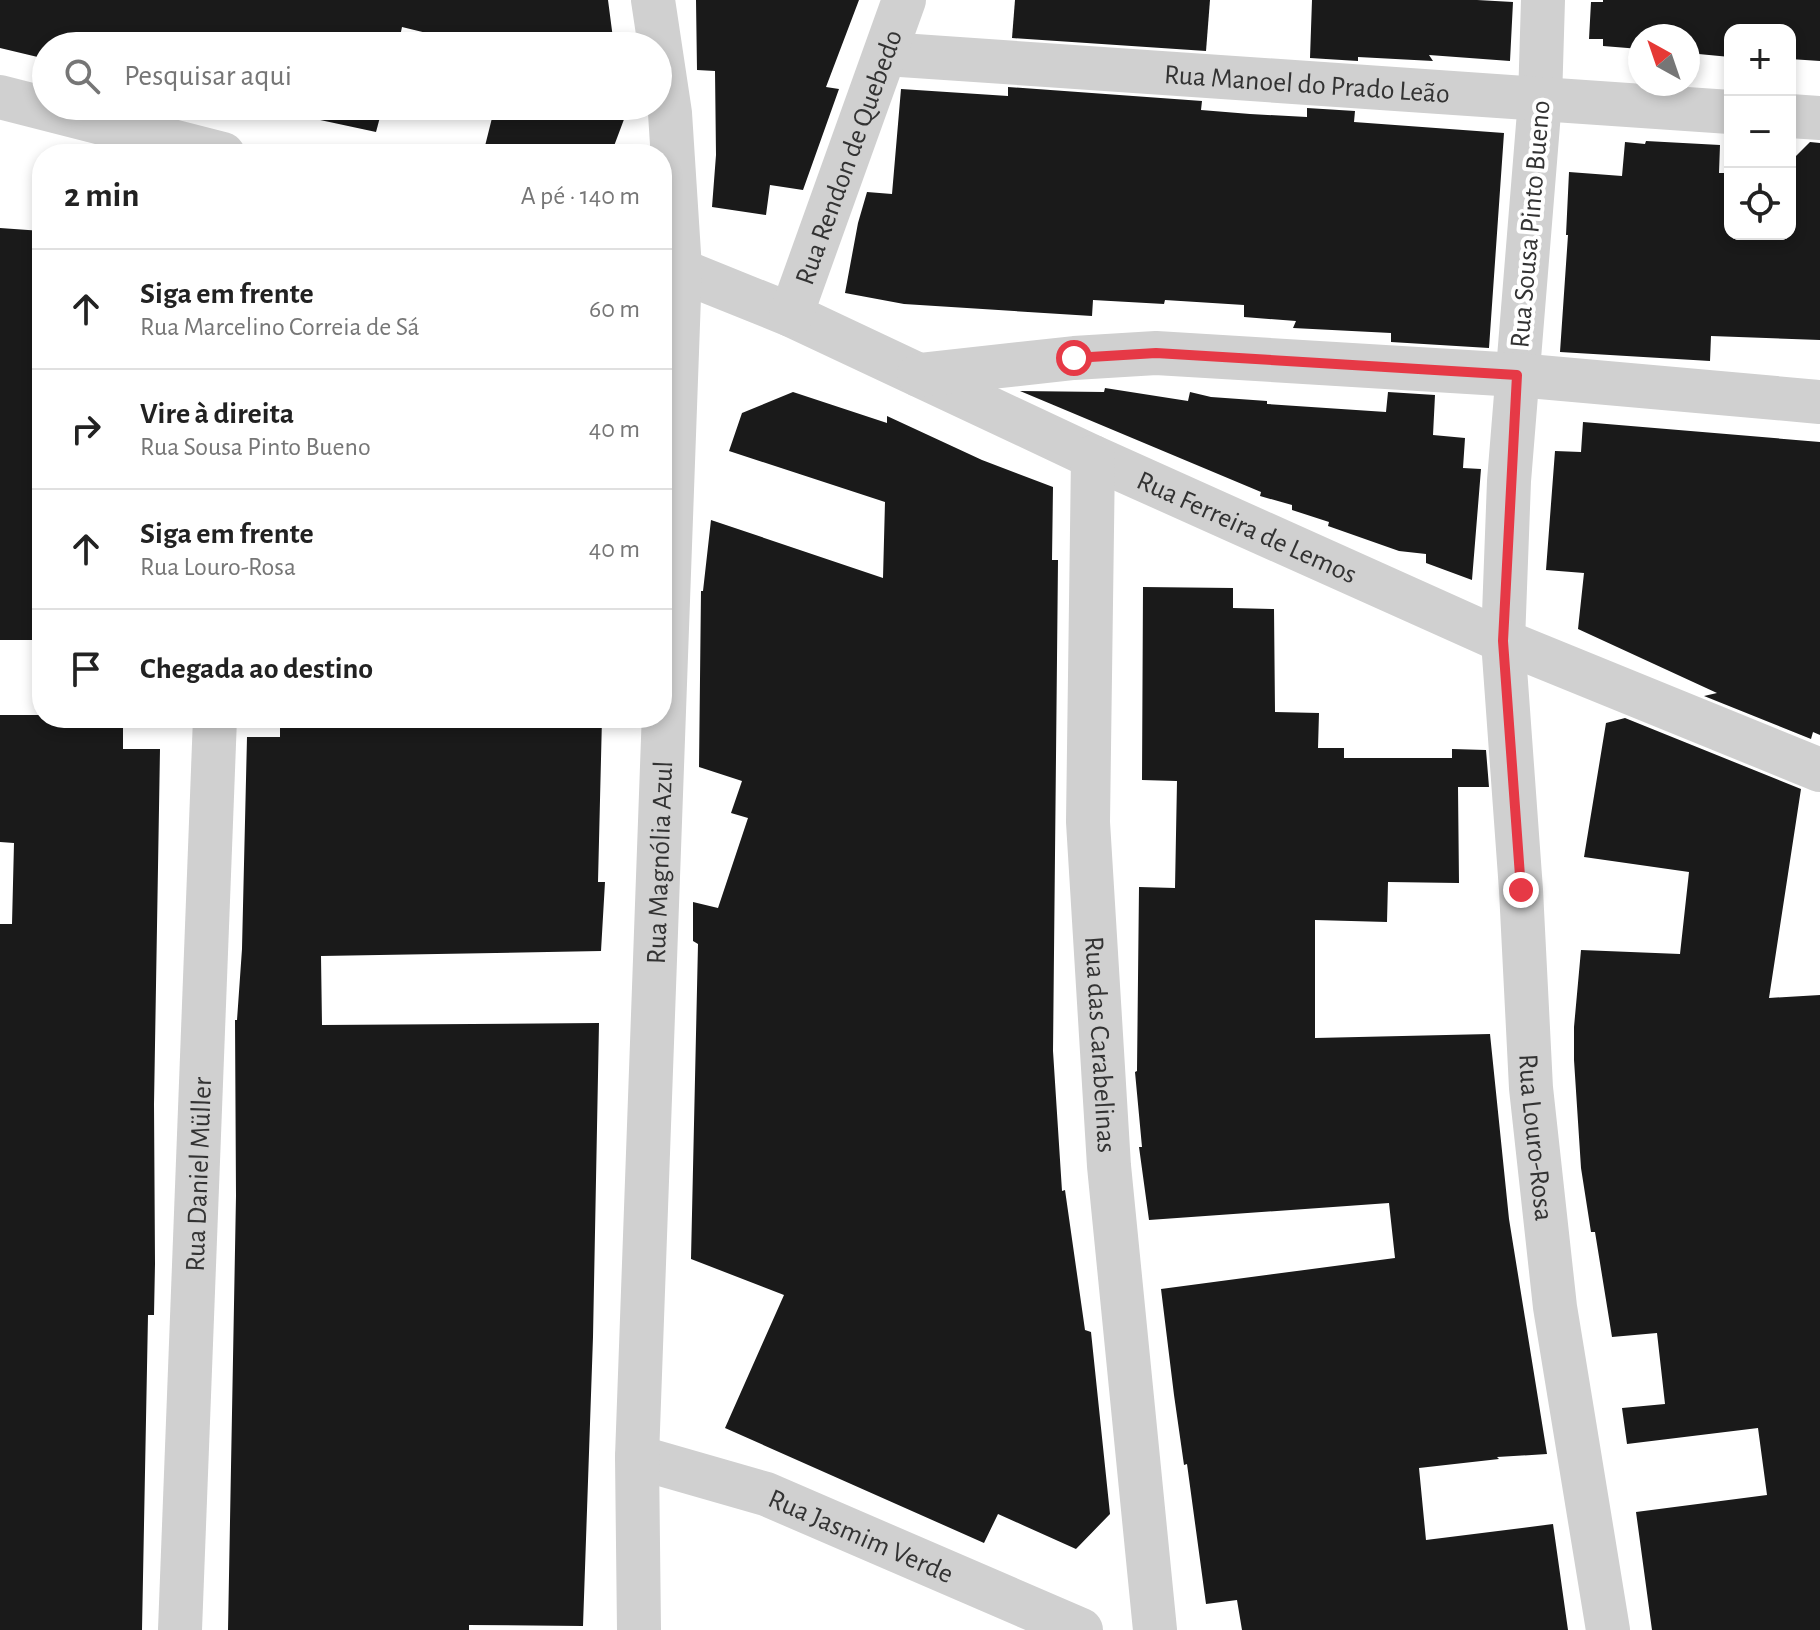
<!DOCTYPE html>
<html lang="pt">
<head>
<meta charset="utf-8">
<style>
	:root { --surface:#fff; --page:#f6f6f6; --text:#222; --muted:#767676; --line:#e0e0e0 }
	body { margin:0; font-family:"Alegreya Sans",sans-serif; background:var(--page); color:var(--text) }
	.controls { position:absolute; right:24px; top:24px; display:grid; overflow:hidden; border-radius:16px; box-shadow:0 4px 12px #0003 }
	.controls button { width:72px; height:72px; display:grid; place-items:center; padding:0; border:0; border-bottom:2px solid var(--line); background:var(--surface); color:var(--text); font:40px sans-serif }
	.compass { position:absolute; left:1628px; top:24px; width:72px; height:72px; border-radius:50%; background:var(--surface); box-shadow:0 4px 12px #0003; rotate:320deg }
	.stop { position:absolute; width:24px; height:24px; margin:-18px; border:6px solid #e63946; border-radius:50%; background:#fff }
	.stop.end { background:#e63946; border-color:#fff; box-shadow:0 2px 8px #0008 }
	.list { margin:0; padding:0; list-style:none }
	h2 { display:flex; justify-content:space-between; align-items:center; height:104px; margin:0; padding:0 32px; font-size:34px }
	h2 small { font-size:26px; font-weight:400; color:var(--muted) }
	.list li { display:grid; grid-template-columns:52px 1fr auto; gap:24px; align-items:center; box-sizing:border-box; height:120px; padding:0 32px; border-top:2px solid var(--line) }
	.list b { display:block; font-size:30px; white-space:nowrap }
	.list p { margin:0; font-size:26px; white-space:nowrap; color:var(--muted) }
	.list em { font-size:26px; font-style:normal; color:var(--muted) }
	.icon { flex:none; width:44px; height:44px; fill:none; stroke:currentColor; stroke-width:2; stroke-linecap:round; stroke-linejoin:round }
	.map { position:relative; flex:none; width:1820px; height:1630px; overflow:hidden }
	.search { position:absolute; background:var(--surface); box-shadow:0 4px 12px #0003; left:32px; top:32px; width:640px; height:88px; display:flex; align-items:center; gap:20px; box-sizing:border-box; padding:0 28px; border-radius:44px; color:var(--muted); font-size:30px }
	.panel { position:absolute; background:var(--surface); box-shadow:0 4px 12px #0003; left:32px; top:144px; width:640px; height:584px; border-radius:32px }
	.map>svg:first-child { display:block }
	.building { fill:#1a1a1a }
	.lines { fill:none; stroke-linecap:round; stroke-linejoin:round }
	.minor { stroke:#d0d0d0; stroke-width:44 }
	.route { stroke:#e63946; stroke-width:10 }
	.labels { text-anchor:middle; stroke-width:8; stroke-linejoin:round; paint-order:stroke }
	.street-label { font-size:28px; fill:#333; stroke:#fff }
</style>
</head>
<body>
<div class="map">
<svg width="1820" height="1630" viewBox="0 0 1820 1630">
	<rect width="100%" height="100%" fill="#fff"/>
	<g class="building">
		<polygon points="0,0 608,0 614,46 480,46 402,27 398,46 46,46 46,59 0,48"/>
		<polygon points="696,0 859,0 826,87 839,89 803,190 770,185 766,215 712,207 716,155 715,71 697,70"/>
		<polygon points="1015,0 1210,0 1206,51 1012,38"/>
		<polygon points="1312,0 1477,0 1513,2 1510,61 1429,55 1433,61 1358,57 1358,61 1310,58"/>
		<polygon points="1603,0 1820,0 1820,61 1790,59 1790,30 1730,30 1730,57 1688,53 1688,36 1640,36 1640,49 1603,46 1603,39 1589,39 1591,2 1603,2"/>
		<polygon points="1008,87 1202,101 1201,110 1250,114 1307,117 1307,108 1355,111 1354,122 1504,133 1489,348 1391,342 1391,333 1293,328 1296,321 1244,317 1244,305 1165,300 1164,304 1093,300 1092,316 904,304 845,293 858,223 867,192 892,194 901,89 1008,96"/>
		<polygon points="255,106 383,106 376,132"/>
		<polygon points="495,106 629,106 611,154 483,154"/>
		<polygon points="1646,141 1720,145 1719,173 1730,173 1730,234 1790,234 1790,162 1810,142 1820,143 1820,340 1711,336 1710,361 1560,352 1568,235 1566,235 1569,172 1622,176 1625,142 1645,144"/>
		<polygon points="0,228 42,231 42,640 0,640"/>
		<polygon points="1105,388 1188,401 1190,392 1211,397 1267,401 1267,404 1386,412 1388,392 1435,395 1433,435 1465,438 1463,468 1481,469 1472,580 1426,563 1426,554 1399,551 1328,526 1329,522 1292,510 1292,505 1260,496 1261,492 1020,391 1104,392"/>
		<polygon points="793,392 887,423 887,416 982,460 1053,487 1052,560 1058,560 1053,1051 1062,1191 1065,1190 1085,1330 1091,1332 1110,1514 1076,1549 998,1514 984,1543 725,1428 784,1295 691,1259 698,944 693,941 693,902 718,908 748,818 731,813 742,781 699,767 701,591 703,591 711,520 883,578 885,502 729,451 742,413"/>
		<polygon points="1583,422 1820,442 1820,735 1813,732 1811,739 1704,696 1717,693 1578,629 1584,573 1546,570 1555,451 1581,452"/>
		<polygon points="1143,587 1233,588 1233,608 1274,609 1275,712 1319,713 1318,748 1344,748 1344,758 1452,758 1452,749 1486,750 1489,787 1458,787 1459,883 1388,882 1387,922 1315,920 1315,1038 1490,1034 1509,1219 1547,1454 1497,1457 1499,1459 1419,1468 1426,1540 1553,1524 1568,1630 1242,1630 1237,1600 1206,1604 1187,1464 1184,1465 1174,1395 1161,1289 1395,1258 1389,1203 1149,1220 1139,1147 1142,1147 1135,1072 1137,1071 1139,887 1175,888 1177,781 1142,780"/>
		<polygon points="0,715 42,715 42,718 123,718 123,749 160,749 154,1104 155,1264 154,1315 148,1315 142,1630 0,1630 0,924 12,924 14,843 0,842"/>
		<polygon points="280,718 602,718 598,882 605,882 601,951 321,956 322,1025 599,1023 593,1337 583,1626 469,1625 469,1630 228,1630 236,1196 235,1020 237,1020 242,949 247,737 280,737"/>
		<polygon points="1625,718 1801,789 1769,998 1820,995 1820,1630 1652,1630 1636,1512 1767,1495 1758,1428 1627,1444 1622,1408 1665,1404 1657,1333 1612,1337 1595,1232 1591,1232 1581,1168 1574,1060 1574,1027 1581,950 1680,954 1689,872 1584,857 1606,723"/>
	</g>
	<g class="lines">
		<g class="minor">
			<path id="s1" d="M1543 0 1540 100 1509 481 1503 641 1521 890 1531 1088 1555 1307 1608 1630"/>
			<path id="s2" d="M886 54 1730 112"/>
			<polyline points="0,97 223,154"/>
			<polyline points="1790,116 1820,118"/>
			<path id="s3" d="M662 263 791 315 1093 457 1503 641 1820 770"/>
			<path id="s4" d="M791 315 904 0"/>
			<polyline points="919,375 1074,358 1156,353 1517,375 1820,402"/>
			<path id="s5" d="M1093 457 1088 822 1109 1166 1155 1630"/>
			<path id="s6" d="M637 1457 766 1494 1081 1630"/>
			<path id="s7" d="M180 1630 215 718"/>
			<path id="s8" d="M639 1630 637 1457 680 269 670 113 653 0"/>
		</g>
	</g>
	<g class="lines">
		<polyline class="route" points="1074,358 1156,353 1517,375 1503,641 1521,890"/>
	</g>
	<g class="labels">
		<g class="street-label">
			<text dy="10" stroke="none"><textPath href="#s2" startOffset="422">Rua Manoel do Prado Leão</textPath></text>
			<text dy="10" stroke="none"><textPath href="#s4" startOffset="168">Rua Rendon de Quebedo</textPath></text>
			<text transform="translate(1529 224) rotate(-85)" y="10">Rua Sousa Pinto Bueno</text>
			<text dy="10" stroke="none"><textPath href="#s3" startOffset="642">Rua Ferreira de Lemos</textPath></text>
			<text dy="10" stroke="none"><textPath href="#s8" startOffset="768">Rua Magnólia Azul</textPath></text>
			<text dy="10" stroke="none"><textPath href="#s5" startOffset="588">Rua das Carabelinas</textPath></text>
			<text dy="10" stroke="none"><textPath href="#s1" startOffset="1140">Rua Louro-Rosa</textPath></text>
			<text dy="10" stroke="none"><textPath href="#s7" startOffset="456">Rua Daniel Müller</textPath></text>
			<text dy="10" stroke="none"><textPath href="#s6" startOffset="238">Rua Jasmim Verde</textPath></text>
		</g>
	</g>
</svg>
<div class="controls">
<button>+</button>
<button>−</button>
<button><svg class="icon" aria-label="locate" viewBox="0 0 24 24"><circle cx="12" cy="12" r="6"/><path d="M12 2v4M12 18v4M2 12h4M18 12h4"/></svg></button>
</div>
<svg class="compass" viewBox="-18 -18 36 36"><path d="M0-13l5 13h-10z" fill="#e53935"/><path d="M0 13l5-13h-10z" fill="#767676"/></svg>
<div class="stop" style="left:1074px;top:358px"></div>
<div class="stop end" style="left:1521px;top:890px"></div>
<div class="search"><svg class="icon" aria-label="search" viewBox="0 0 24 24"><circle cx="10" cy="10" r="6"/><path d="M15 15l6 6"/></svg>Pesquisar aqui</div>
<section class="panel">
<h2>2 min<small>A pé · 140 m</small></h2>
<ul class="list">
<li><svg class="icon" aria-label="ahead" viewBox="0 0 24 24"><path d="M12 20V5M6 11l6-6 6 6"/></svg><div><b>Siga em frente</b><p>Rua Marcelino Correia de Sá</p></div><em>60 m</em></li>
<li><svg class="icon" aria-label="right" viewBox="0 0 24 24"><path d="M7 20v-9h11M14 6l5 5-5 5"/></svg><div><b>Vire à direita</b><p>Rua Sousa Pinto Bueno</p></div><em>40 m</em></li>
<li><svg class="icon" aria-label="ahead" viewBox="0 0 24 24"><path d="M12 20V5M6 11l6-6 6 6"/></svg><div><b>Siga em frente</b><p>Rua Louro-Rosa</p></div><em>40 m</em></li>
<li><svg class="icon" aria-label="arrive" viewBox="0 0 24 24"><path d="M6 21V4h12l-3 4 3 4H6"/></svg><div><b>Chegada ao destino</b></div></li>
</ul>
</section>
</div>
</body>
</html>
